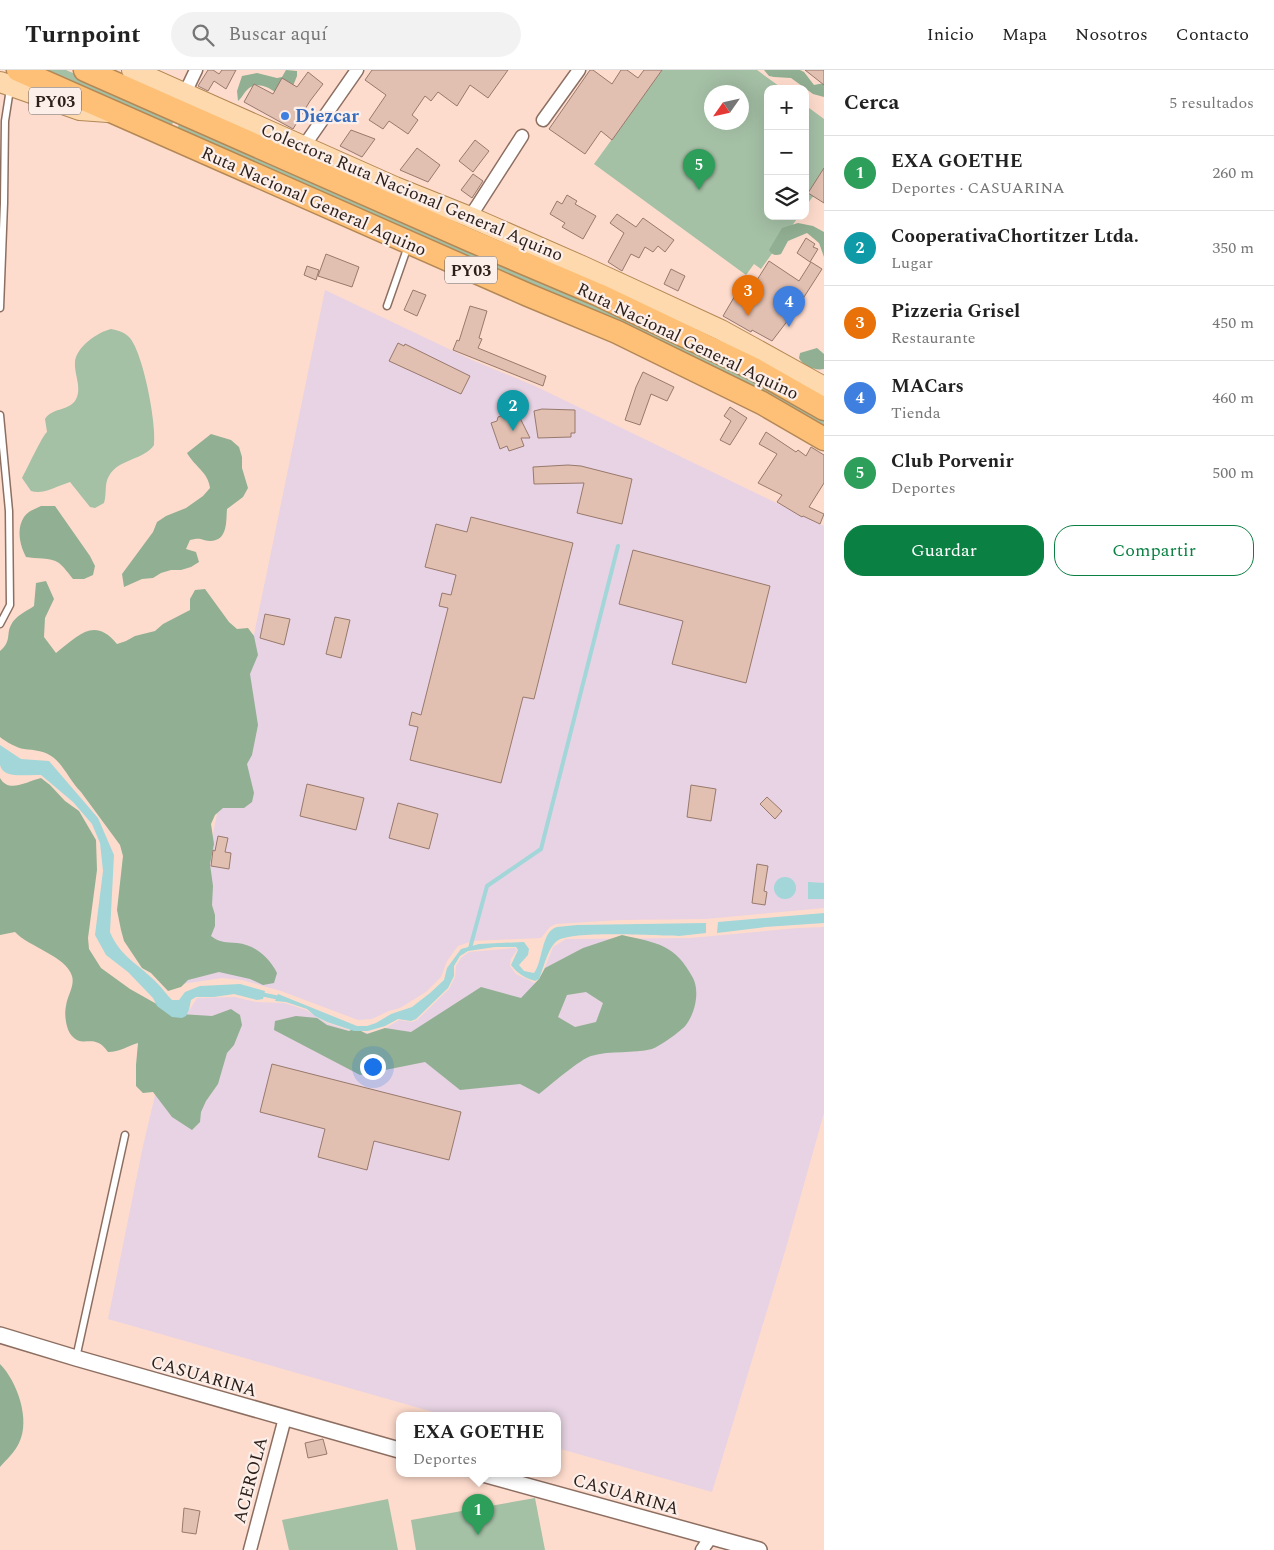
<!DOCTYPE html>
<html lang="es">
<head>
<meta charset="utf-8">
<style>
	:root { --surface:#fff; --page:#f2f2f2; --text:#222; --muted:#767676; --line:#e0e0e0; --accent:#0b8043 }
	body { margin:0; font-family:Spectral,serif; background:var(--page); color:var(--text) }
	.controls { position:absolute; right:15px; top:15px; display:grid; overflow:hidden; border-radius:10px; box-shadow:0 5px 20px #0002 }
	.controls button { width:45px; height:45px; display:grid; place-items:center; padding:0; border:0; border-bottom:1px solid var(--line); background:var(--surface); color:var(--text); font:25px sans-serif }
	.compass { position:absolute; left:704px; top:15px; width:45px; height:45px; border-radius:50%; background:var(--surface); box-shadow:0 5px 20px #0002; rotate:236deg }
	.you { position:absolute; left:372px; top:996px; width:18px; height:18px; margin:-12px; border:4px solid #fff; border-radius:50%; background:#1a73e8; box-shadow:0 0 0 8px #1a73e833 }
	.badge { display:grid; place-items:center; width:32px; height:32px; border-radius:50%; background:var(--accent); color:#fff; font-size:16px; font-weight:700 }
	.pin { position:absolute; translate:-50% -41px; filter:drop-shadow(0 1px 2px #0008) }
	.pin::after { content:''; position:absolute; top:26px; width:18px; height:15px; background:inherit; clip-path:polygon(0 0,100% 0,50% 100%) }
	.popup { position:absolute; left:396px; top:1342px; width:165px; height:65px; box-sizing:border-box; display:grid; place-content:center; border-radius:10px; background:var(--surface); filter:drop-shadow(0 1px 4px #0005); font-size:16px; white-space:nowrap; color:var(--muted) }
	.popup b { font-size:19px; color:var(--text) }
	.popup::after { content:''; position:absolute; left:50%; top:100%; margin-left:-10px; border:10px solid transparent; border-top-color:var(--surface) }
	.list { margin:0; padding:0; list-style:none }
	h2 { display:flex; justify-content:space-between; align-items:center; height:65px; margin:0; padding:0 20px; font-size:21px }
	h2 small { font-size:16px; font-weight:400; color:var(--muted) }
	.list li { display:grid; grid-template-columns:32px 1fr auto; gap:15px; align-items:center; box-sizing:border-box; height:75px; padding:0 20px; border-top:1px solid var(--line) }
	.list b { display:block; font-size:19px; white-space:nowrap }
	.list p { margin:0; font-size:16px; white-space:nowrap; color:var(--muted) }
	.list em { font-size:16px; font-style:normal; color:var(--muted) }
	.actions { display:flex; gap:10px; padding:15px 20px }
	.actions a { flex:1; padding:11px 0; border:1px solid var(--accent); border-radius:20px; text-align:center; font-size:18px; color:var(--accent) }
	.actions .main { background:var(--accent); color:#fff }
	.icon { flex:none; width:28px; height:28px; fill:none; stroke:currentColor; stroke-width:2; stroke-linecap:round; stroke-linejoin:round }
	.map { position:relative; flex:none; width:824px; height:1480px; overflow:hidden }
	header { display:flex; align-items:center; gap:30px; box-sizing:border-box; height:70px; padding:0 25px; background:var(--surface); border-bottom:1px solid var(--line) }
	header strong { font-size:24px }
	nav { display:flex; gap:28px; margin-inline-start:auto; font-size:18px }
	.search { width:350px; height:45px; background:var(--page); display:flex; align-items:center; gap:12px; box-sizing:border-box; padding:0 18px; border-radius:28px; color:var(--muted); font-size:19px }
	main { display:flex }
	aside { flex:1; background:var(--surface) }
	.map>svg:first-child { display:block }
	.industrial { fill:#e7d3e3 }
	.green { fill:#a4c0a5; fill-rule:evenodd }
	.forest { fill:#91af92; fill-rule:evenodd }
	.water { fill:#a2d6d9 }
	.lines { fill:none; stroke-linecap:round; stroke-linejoin:round }
	.stream { stroke:#a2d6d9; stroke-width:4 }
	.building { fill:#e1bfb1; stroke:#98796c }
	.service-casing { stroke:#8d6f62; stroke-width:9 }
	.minor-casing { stroke:#8d6f62; stroke-width:15 }
	.tertiary-casing { stroke:#8d6f62; stroke-width:18 }
	.primary-casing { stroke:#b48856; stroke-width:22 }
	.motorway-casing { stroke:#b48856; stroke-width:25 }
	.service { stroke:#fff; stroke-width:6 }
	.minor { stroke:#fff; stroke-width:12 }
	.tertiary { stroke:#fff; stroke-width:15 }
	.primary { stroke:#fed9ad; stroke-width:20 }
	.motorway { stroke:#fec076; stroke-width:22 }
	.shop-dot { fill:#3f7fe0; stroke:#fceee8; stroke-width:2 }
	.labels { text-anchor:middle; stroke-width:4.5; stroke-linejoin:round; paint-order:stroke }
	.shield { fill:#fceee8; stroke:#6a5d58; stroke-width:1 }
	.shield-label { font-size:16px; font-weight:bold; fill:#2c1f1a }
	.shop-label { font-size:18px; font-weight:bold; fill:#366cbe; stroke:#fceee8; text-anchor:start }
	.street-label { font-size:18px; fill:#2c1f1a; stroke:#fceee8 }
</style>
</head>
<body>
<header>
<strong>Turnpoint</strong>
<div class="search"><svg class="icon" aria-label="search" viewBox="0 0 24 24"><circle cx="10" cy="10" r="6"/><path d="M15 15l6 6"/></svg>Buscar aquí</div>
<nav><a>Inicio</a><a>Mapa</a><a>Nosotros</a><a>Contacto</a></nav>
</header>
<main>
<div class="map">
<svg width="824" height="1480" viewBox="0 0 824 1480">
	<rect width="100%" height="100%" fill="#fedccd"/>
	<g class="industrial">
		<polygon points="325,220 472,290 535,316 824,456 824,838 706,849 620,850 556,854 550,857 541,868 473,871 458,876 447,891 441,907 426,922 400,938 389,941 372,949 358,950 281,921 242,910 222,908 182,914"/>
		<polygon points="824,857 824,1043 786,1178 712,1422 557,1378 557,1346 447,1346 108,1249 143,1076 173,949 184,949 197,928 235,927 256,932 285,933 306,940 327,953 354,962 369,963 386,958 399,950 412,952 417,950 449,919 455,907 456,896 461,888 469,882 515,878 517,880 511,889 510,896 516,904 535,913 540,910 553,877 566,869 690,868 798,858"/>
	</g>
	<g class="green">
		<polygon points="37,0 66,0 175,48 170,59"/>
		<path d="M662 0H757L783 19H768V146H799L761 199 754 194 746 205 594 94ZM712 22H742V52H712Z"/>
		<polygon points="805,35 824,49 824,112 805,137"/>
		<polygon points="180,51 639,251 824,346 824,360 176,62"/>
		<path d="M111 259C117 260 124 262 129 267 143 281 157 355 154 375 144 390 118 389 109 406 104 414 107 424 104 433L95 438 90 437 70 412C57 416 43 425 31 421L22 408C27 399 42 366 47 362L45 349C52 338 67 341 75 331 83 319 74 305 75 292 76 277 98 262 111 259Z"/>
		<polygon points="535,1428 545,1480 416,1480 411,1450"/>
		<polygon points="388,1429 398,1480 289,1480 282,1450"/>
	</g>
	<g class="forest">
		<path d="M286 0 297 1V6L293 16 275 22C267 16 254 11 246 21 243 24 242 28 238 31L237 21 242 6 257 3 277 8 282 7Z"/>
		<polygon points="764,0 800,0 804,2 814,15 824,13 824,27 813,24 791,8 774,7 769,6"/>
		<path d="M798 153 813 156 824 162V187L819 173 807 163 788 171 781 184C775 186 772 185 769 180L782 158Z"/>
		<path d="M817 278 824 284V299C815 301 803 296 799 288L800 283Z"/>
		<path d="M211 364 231 370 239 377 242 387V398L248 418 243 427 227 439C226 451 228 471 210 471 200 470 202 467 190 470L186 479 196 482 199 492 191 497 181 500H171L161 503 153 508 142 509 124 517 122 504 153 462 157 452 166 446 186 438 203 426 210 418C208 402 195 397 187 383Z"/>
		<path d="M41 436H55L90 486 95 496 93 505 84 509H73C69 504 64 497 59 493 50 487 36 489 26 487 20 476 16 459 24 447 28 441 35 439 41 436Z"/>
		<path d="M46 511 54 529 45 548 44 567 56 583C78 566 94 546 117 574L126 571 135 566 155 561 163 554 190 540V529L195 520 205 519 229 552 237 559 248 558 254 566 258 585 250 604 258 655 252 685 247 694 254 723 252 732 244 738H223L215 745 211 754 214 774 210 794 213 816 212 835 215 845V856L211 866C220 873 226 872 237 873 255 875 269 887 277 903L274 913 263 915 250 909 219 902 188 910 181 917 168 921 151 903 142 898 124 871 121 860 117 840 123 786 120 775 81 722C71 712 63 695 54 688 46 681 34 680 24 679 17 678 6 672 0 667V581C12 571 6 564 11 555 15 546 27 541 34 536L36 513Z"/>
		<path d="M0 708C9 724 27 711 41 708L50 715 65 731 79 741 96 770 97 800 88 868 89 879 101 898 130 919 169 941 180 944 212 946 231 939 240 945 242 955 234 975 227 983 218 1014 206 1031 201 1042 200 1052 192 1060 172 1047 153 1022 143 1023 136 1016V995L138 973C127 976 120 982 108 982 94 962 83 979 72 966 66 960 64 944 66 936 67 926 75 916 72 906 66 886 29 877 15 862L0 865Z"/>
		<path d="M622 865C657 873 675 874 693 908 700 922 695 943 686 955 680 962 660 976 652 979 633 984 611 980 591 986 582 988 549 1016 539 1024L520 1014 460 1020 425 992 360 1005 274 960 275 951 296 946 317 948 327 955 349 961 355 958 367 964 385 958 411 962 481 917 521 928 539 909 545 898 583 878ZM586 922 603 933 596 952 575 957 558 947 567 925Z"/>
		<path d="M0 1294C17 1311 31 1350 19 1373 15 1382 6 1390 0 1397Z"/>
	</g>
	<g class="water">
		<path d="M0 675 21 689 49 691 98 748 114 785 110 862C120 887 139 894 157 913 162 918 167 925 172 930H179L185 922 200 916 240 914 265 921 263 929 257 930 234 924 214 927H196L191 930 189 940 186 946 182 948 172 947 157 936 153 928 128 902 106 885 95 865 103 801 100 773 92 754 73 732 41 705C30 704 3 710 0 695 0 689 0 681 0 675Z"/>
		<circle cx="785" cy="818" r="11"/>
		<polygon points="808,812 824,813 824,829 808,829"/>
		<polygon points="824,843 824,853 765,857 717,863 718,852"/>
		<path d="M706 853V863C697 864 688 865 679 866 656 866 573 860 557 871 547 879 544 898 539 909L535 911C525 908 518 904 511 895L518 880 516 877H495L468 881 460 886 454 896V906L448 918 416 949 411 951 398 949 385 956 368 961H354L327 952 315 946 307 939 286 932 275 931 278 924 357 956H367L376 953 391 944 412 937 430 923 444 910 447 898 461 879 479 874 524 872 529 879 528 885 519 895 524 901 534 903C543 892 541 861 557 857 563 856 571 856 577 855Z"/>
	</g>
	<g class="lines">
		<g class="stream">
			<polyline points="470,878 487,816 541,779 618,476"/>
			<polyline points="260,924 280,928"/>
		</g>
	</g>
	<g class="building">
		<polygon points="208,0 213,0 219,4 222,0 236,0 226,19 214,11 208,21 198,16"/>
		<polygon points="372,0 508,0 488,28 470,15 457,36 438,22 431,31 425,26 412,45 418,50 408,64 389,51 383,59 369,50 386,25 365,10"/>
		<polygon points="590,0 593,0 612,14 621,0 627,0 638,8 644,0 662,0 612,70 601,61 585,84 549,59"/>
		<polygon points="805,0 824,0 824,15"/>
		<polygon points="308,2 323,14 310,31 293,59 244,32 254,14 273,24 282,8 297,17"/>
		<polygon points="351,60 375,69 362,87 340,76"/>
		<polygon points="475,70 489,81 473,102 459,91"/>
		<polygon points="417,78 440,95 428,112 400,100"/>
		<polygon points="824,98 824,133 808,123"/>
		<polygon points="473,104 483,111 472,128 461,120"/>
		<polygon points="567,125 577,131 575,134 596,146 583,169 562,157 565,153 550,144 557,131 562,134"/>
		<polygon points="617,144 636,157 643,148 674,170 665,182 658,176 653,182 645,177 639,188 631,184 622,201 608,192 624,163 610,153"/>
		<polygon points="806,168 815,174 813,177 818,179 810,192 797,183"/>
		<polygon points="326,184 359,197 352,217 318,206"/>
		<polygon points="769,191 799,211 811,192 822,199 795,241 772,271 752,260 751,262 723,246 736,224 739,226 750,206 757,210"/>
		<polygon points="307,196 319,200 316,210 304,205"/>
		<polygon points="671,199 685,206 678,221 664,214"/>
		<polygon points="413,220 426,225 417,246 404,240"/>
		<polygon points="470,236 487,241 479,268 482,269 478,278 546,306 543,316 453,280 457,270 459,271"/>
		<polygon points="398,273 404,276 405,274 470,306 461,324 389,291"/>
		<polygon points="643,302 674,317 667,331 651,324 640,355 625,350 636,317"/>
		<polygon points="730,337 747,348 730,375 720,370 731,351 724,346"/>
		<polygon points="542,339 575,340 575,363 571,363 571,367 538,368 534,341"/>
		<polygon points="516,340 530,368 521,368 524,376 509,381 507,376 500,379 491,353 497,351 498,347"/>
		<polygon points="766,362 796,382 798,380 806,386 811,377 824,385 824,413 809,437 824,444 820,454 803,446 802,447 777,432 782,425 758,413 777,384 759,374"/>
		<polygon points="568,395 581,396 632,409 622,454 577,443 584,413 534,414 533,397"/>
		<polygon points="471,447 573,473 534,629 523,627 501,713 410,690 418,657 409,655 412,642 421,645 448,538 439,536 442,523 451,525 456,505 425,497 436,454 467,462"/>
		<polygon points="633,480 770,516 746,613 672,594 683,551 619,534"/>
		<polygon points="265,544 290,549 284,575 260,568"/>
		<polygon points="335,547 350,550 341,588 326,584"/>
		<polygon points="307,714 364,728 356,760 300,746"/>
		<polygon points="691,715 716,719 711,751 687,747"/>
		<polygon points="767,727 782,741 775,749 760,734"/>
		<polygon points="398,733 438,744 429,779 389,768"/>
		<polygon points="218,766 228,768 225,782 231,783 229,799 211,796 213,780 215,781"/>
		<polygon points="757,794 768,796 764,821 767,822 765,835 752,833"/>
		<polygon points="272,994 461,1042 449,1090 374,1071 367,1100 318,1087 325,1059 260,1042"/>
		<polygon points="323,1369 327,1384 308,1388 305,1373"/>
		<polygon points="184,1438 200,1441 196,1464 182,1462"/>
	</g>
	<g class="lines">
		<g class="service-casing">
			<g id="service">
				<polyline points="387,236 408,176"/>
				<polyline points="0,238 4,133 5,51 10,19"/>
				<polyline points="0,345 9,441 10,535 0,554"/>
				<polyline points="76,1288 125,1065"/>
			</g>
		</g>
		<g class="minor-casing">
			<g id="minor">
				<polyline points="185,23 196,0"/>
				<polyline points="543,50 579,0"/>
				<polyline points="304,76 357,0"/>
				<polyline points="470,147 522,66"/>
				<polyline points="250,1480 285,1348"/>
				<polyline points="702,1480 711,1467"/>
			</g>
		</g>
		<g class="tertiary-casing">
			<g id="tertiary">
				<polyline points="0,1265 76,1288 399,1380"/>
				<polyline points="483,1404 759,1480"/>
			</g>
		</g>
		<g class="primary-casing">
			<g id="primary">
				<polyline points="132,0 395,117 470,147 582,196 721,260 824,317"/>
				<polyline points="0,12 80,40 108,42"/>
			</g>
		</g>
		<g class="motorway-casing">
			<g id="motorway">
				<polyline points="18,0 528,225 617,262 762,333 824,369"/>
				<polyline points="85,0 472,171 599,225 754,299 824,339"/>
			</g>
		</g>
		<use href="#service" class="service"/>
		<use href="#minor" class="minor"/>
		<use href="#tertiary" class="tertiary"/>
		<use href="#primary" class="primary"/>
		<use href="#motorway" class="motorway"/>
	</g>
	<circle class="shop-dot" cx="285" cy="46" r="5"/>
	<g class="labels">
		<g class="shield">
			<rect x="29" y="17.5" width="52" height="27" rx="4"/>
			<rect x="445" y="186.5" width="52" height="27" rx="4"/>
		</g>
		<g class="shield-label">
			<text x="55" y="37">PY03</text>
			<text x="471" y="206">PY03</text>
		</g>
		<g class="shop-label">
			<text x="295" y="52">Diezcar</text>
		</g>
		<g class="street-label">
			<text transform="translate(412 122) rotate(23)" y="6">Colectora Ruta Nacional General Aquino</text>
			<text transform="translate(314 131) rotate(24)" y="6">Ruta Nacional General Aquino</text>
			<text transform="translate(688 271) rotate(26)" y="6">Ruta Nacional General Aquino</text>
			<text transform="translate(204 1306) rotate(16)" y="6">CASUARINA</text>
			<text transform="translate(250 1410) rotate(-75)" y="6">ACEROLA</text>
			<text transform="translate(626 1424) rotate(16)" y="6">CASUARINA</text>
		</g>
	</g>
</svg>
<div class="controls">
<button>+</button>
<button>−</button>
<button><svg class="icon" aria-label="layers" viewBox="0 0 24 24"><path d="M12 4l9 5-9 5-9-5zM3 14l9 5 9-5"/></svg></button>
</div>
<svg class="compass" viewBox="-18 -18 36 36"><path d="M0-13l5 13h-10z" fill="#e53935"/><path d="M0 13l5-13h-10z" fill="#767676"/></svg>
<div class="you"></div>
<div class="pin badge" style="left:478px;top:1465px;background:#2e9e5b">1</div>
<div class="popup"><b>EXA GOETHE</b>Deportes</div>
<div class="pin badge" style="left:513px;top:361px;background:#0f9aa8">2</div>
<div class="pin badge" style="left:748px;top:246px;background:#e8710a">3</div>
<div class="pin badge" style="left:789px;top:257px;background:#3f7fe0">4</div>
<div class="pin badge" style="left:699px;top:120px;background:#2e9e5b">5</div>
</div>
<aside>
<h2>Cerca<small>5 resultados</small></h2>
<ul class="list">
<li><span class="badge" style="background:#2e9e5b">1</span><div><b>EXA GOETHE</b><p>Deportes · CASUARINA</p></div><em>260 m</em></li>
<li><span class="badge" style="background:#0f9aa8">2</span><div><b>CooperativaChortitzer Ltda.</b><p>Lugar</p></div><em>350 m</em></li>
<li><span class="badge" style="background:#e8710a">3</span><div><b>Pizzeria Grisel</b><p>Restaurante</p></div><em>450 m</em></li>
<li><span class="badge" style="background:#3f7fe0">4</span><div><b>MACars</b><p>Tienda</p></div><em>460 m</em></li>
<li><span class="badge" style="background:#2e9e5b">5</span><div><b>Club Porvenir</b><p>Deportes</p></div><em>500 m</em></li>
</ul>
<div class="actions"><a class="main">Guardar</a><a>Compartir</a></div>
</aside>
</main>
</body>
</html>
